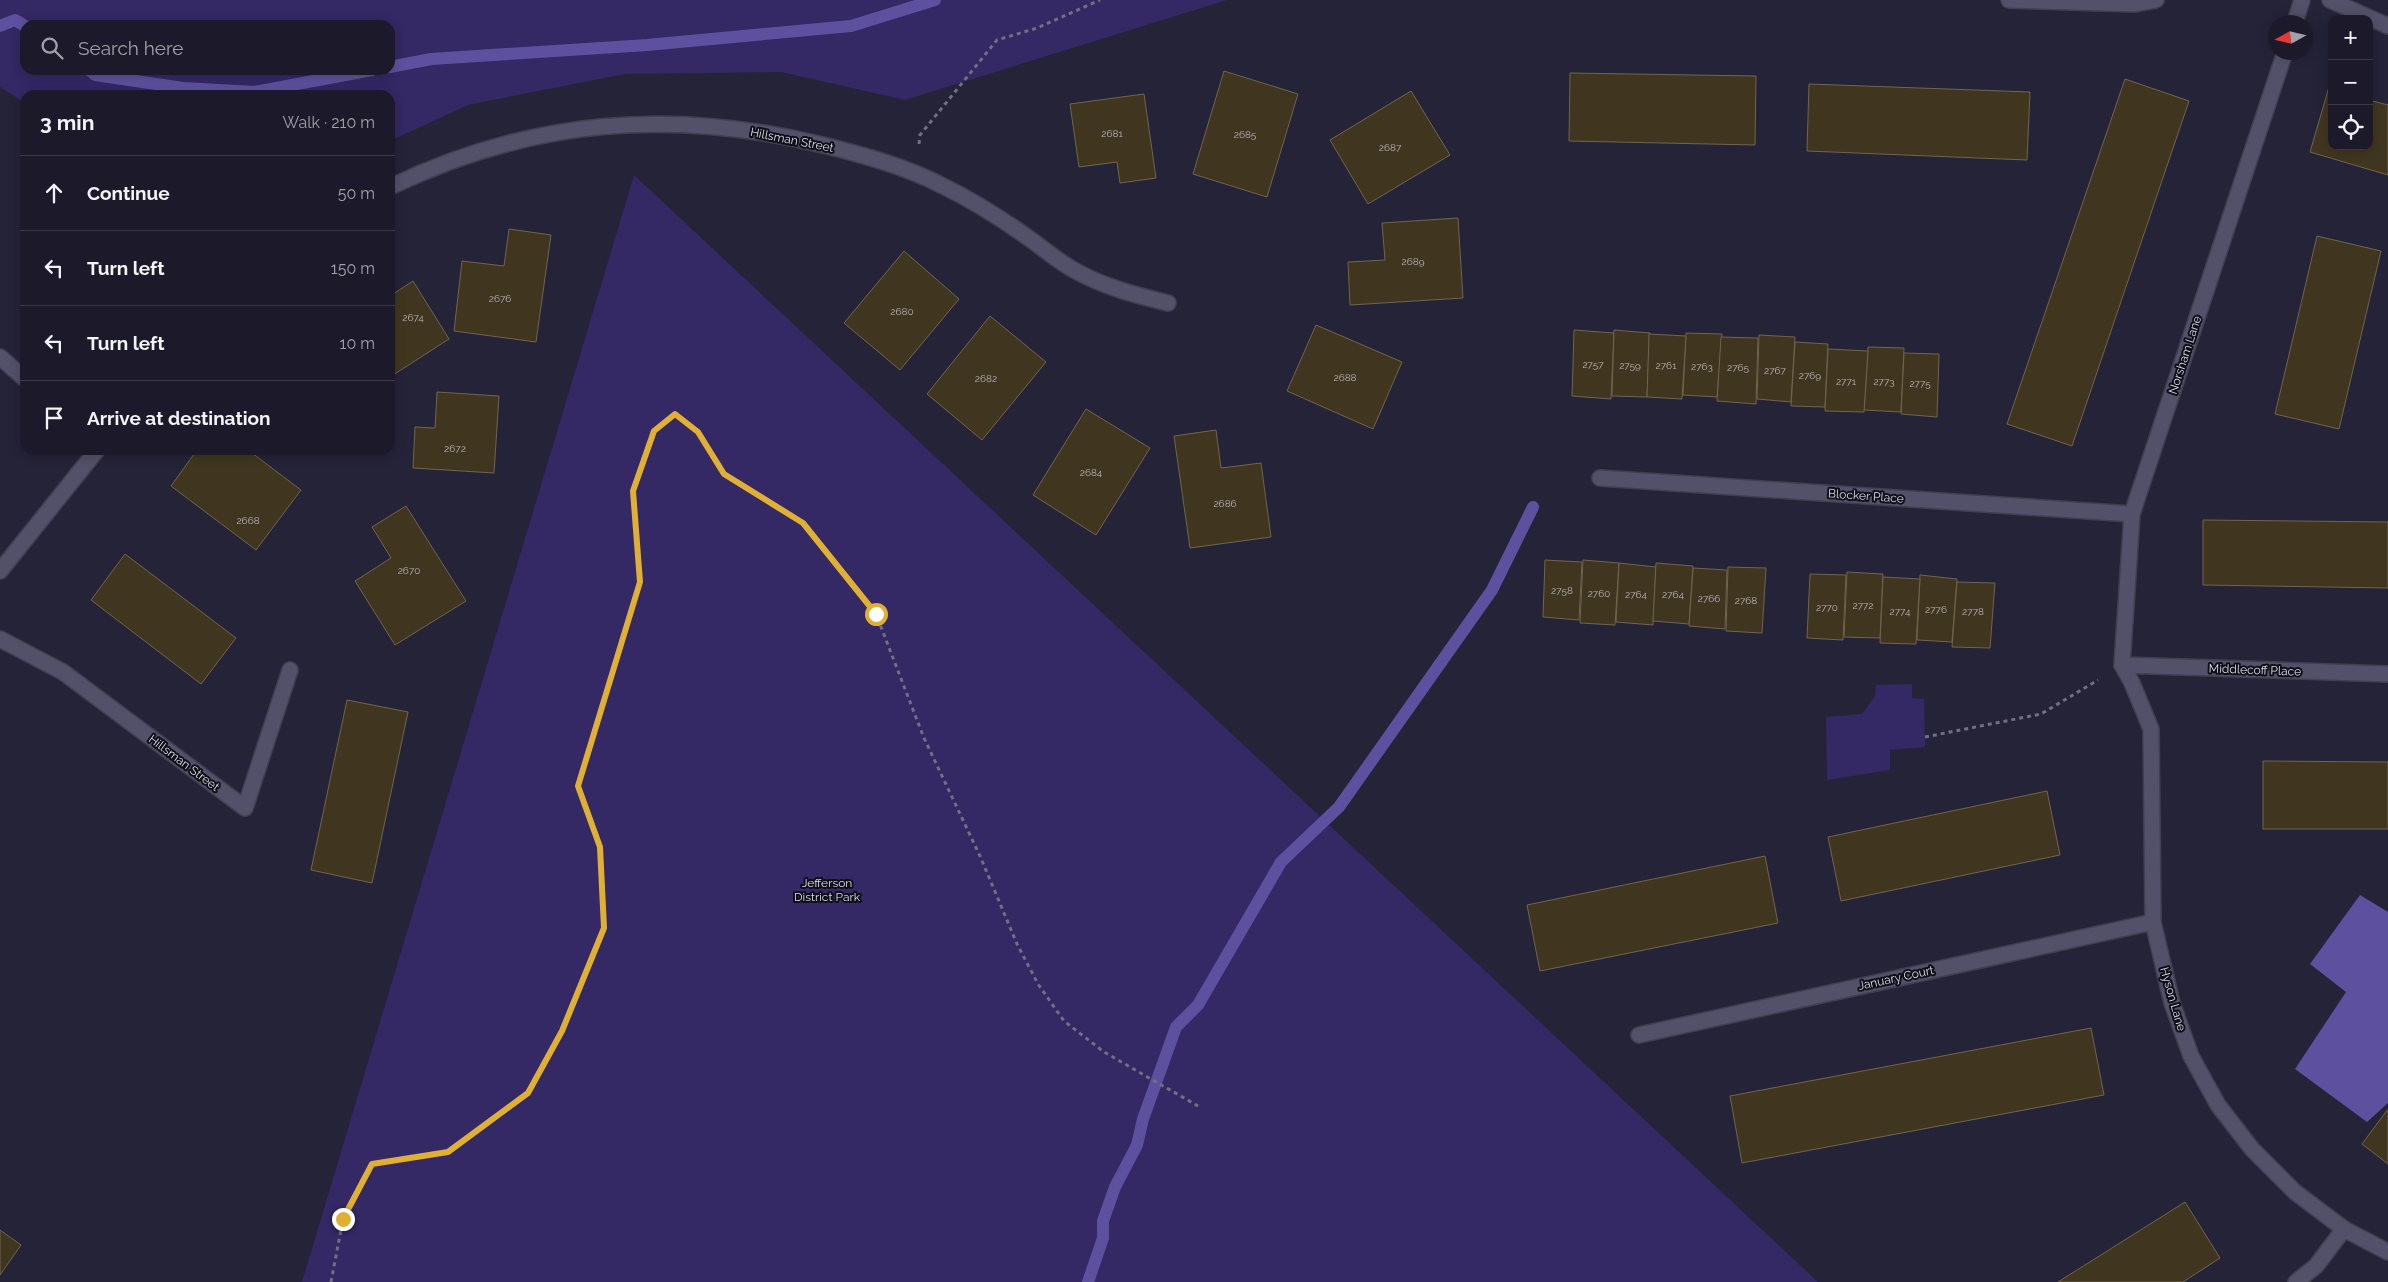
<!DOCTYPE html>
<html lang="en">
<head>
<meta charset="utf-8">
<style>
	:root { --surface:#1c1a2a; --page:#292736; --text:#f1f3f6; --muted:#a0a1a8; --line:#3a3847 }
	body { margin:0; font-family:Raleway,sans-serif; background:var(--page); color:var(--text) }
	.controls { position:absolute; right:15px; top:15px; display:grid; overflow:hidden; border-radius:10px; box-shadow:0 2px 12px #0003 }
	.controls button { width:45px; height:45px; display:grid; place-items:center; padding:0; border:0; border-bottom:1px solid var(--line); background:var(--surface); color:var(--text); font:25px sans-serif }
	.compass { position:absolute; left:2268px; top:15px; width:45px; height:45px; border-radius:50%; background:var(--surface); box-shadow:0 2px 12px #0003; rotate:262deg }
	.stop { position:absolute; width:15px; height:15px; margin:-11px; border:4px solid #e0b034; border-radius:50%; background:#fff }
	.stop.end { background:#e0b034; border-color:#fff; box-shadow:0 1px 5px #0008 }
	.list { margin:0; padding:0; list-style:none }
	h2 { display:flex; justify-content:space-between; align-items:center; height:65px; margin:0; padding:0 20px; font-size:21px }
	h2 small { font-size:16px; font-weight:400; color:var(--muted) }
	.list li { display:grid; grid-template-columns:32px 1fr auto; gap:15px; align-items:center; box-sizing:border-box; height:75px; padding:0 20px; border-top:1px solid var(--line) }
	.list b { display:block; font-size:19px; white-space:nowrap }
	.list em { font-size:16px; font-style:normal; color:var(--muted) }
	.icon { flex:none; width:28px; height:28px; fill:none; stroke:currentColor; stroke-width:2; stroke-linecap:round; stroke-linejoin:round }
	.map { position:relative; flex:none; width:2388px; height:1282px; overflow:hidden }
	.search { position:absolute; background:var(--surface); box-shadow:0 2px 12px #0003; left:20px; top:20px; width:375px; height:55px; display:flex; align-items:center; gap:12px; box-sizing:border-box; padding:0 18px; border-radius:15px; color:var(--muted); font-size:19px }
	.panel { position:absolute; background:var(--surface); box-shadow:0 2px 12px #0003; left:20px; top:90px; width:375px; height:365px; border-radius:15px }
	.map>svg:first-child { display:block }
	.green { fill:#342865; fill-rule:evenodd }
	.water { fill:#5d519f }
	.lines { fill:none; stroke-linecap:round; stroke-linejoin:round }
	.stream { stroke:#5d519f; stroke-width:12 }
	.building { fill:#403620; stroke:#70654d }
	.minor-casing { stroke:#403e4f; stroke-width:18 }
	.path { stroke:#716f82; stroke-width:3; stroke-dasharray:4 4; stroke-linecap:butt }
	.minor { stroke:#535169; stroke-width:15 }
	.route { stroke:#e0b034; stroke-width:6 }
	.labels { text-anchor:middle; stroke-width:4; stroke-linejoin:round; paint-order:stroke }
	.number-label { font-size:10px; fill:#b6b2b8 }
	.street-label { font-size:12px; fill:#dddceb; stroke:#0e0e17 }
	.park-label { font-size:12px; fill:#dcdbf2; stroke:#0e0e17 }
</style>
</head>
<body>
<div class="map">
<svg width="2388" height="1282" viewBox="0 0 2388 1282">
	<rect width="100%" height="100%" fill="#252338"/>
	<g class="green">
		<path d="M0 0H1227L905 100 781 72 625 74 468 105 390 141V95H25V103L0 87ZM25 25H390V70H25Z"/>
		<polygon points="634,175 1818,1282 302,1282"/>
		<polygon points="1912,684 1912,698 1924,699 1925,747 1890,750 1890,770 1827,780 1826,717 1862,714 1875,696 1876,685"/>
	</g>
	<polygon class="water" points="2360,895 2388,912 2388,1103 2367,1122 2295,1069 2346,992 2310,964"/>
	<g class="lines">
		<g class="stream">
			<polyline points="0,26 15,20 25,26"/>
			<polyline points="390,67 431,59 647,45 851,26 935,0"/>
			<polyline points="89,70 95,75 183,88 254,92 372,70"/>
			<polyline points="1088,1282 1103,1238 1103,1221 1115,1187 1137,1145 1143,1119 1176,1027 1198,1005 1281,862 1339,807 1492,590 1533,507"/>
		</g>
	</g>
	<g class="building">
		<polygon points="1224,71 1298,94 1267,197 1193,174"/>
		<polygon points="1570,73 1756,76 1755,145 1569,141"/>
		<polygon points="2125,79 2189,101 2072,446 2007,424"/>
		<polygon points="1809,84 2030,92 2027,160 1807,151"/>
		<polygon points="2329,87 2332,88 2332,146 2369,146 2369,100 2388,105 2388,175 2310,152"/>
		<polygon points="1411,91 1450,155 1368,204 1330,140"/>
		<polygon points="1144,94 1156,178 1120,183 1117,162 1079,167 1070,104"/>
		<polygon points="1458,218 1463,298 1350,305 1348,262 1385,260 1382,223"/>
		<polygon points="509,229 551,235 536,342 454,331 462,261 504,266"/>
		<polygon points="2317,236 2381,251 2339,429 2275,414"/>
		<polygon points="904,251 959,299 900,370 844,323"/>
		<polygon points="413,281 449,339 390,377 390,296"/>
		<polygon points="990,316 1046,362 982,440 927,394"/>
		<polygon points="1316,325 1402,362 1373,429 1287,391"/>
		<polygon points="1574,330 1614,333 1611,399 1572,396"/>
		<polygon points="1614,330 1650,333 1647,397 1612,396"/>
		<polygon points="1686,333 1722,334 1717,397 1683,395"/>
		<polygon points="1649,334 1686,336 1682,399 1647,397"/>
		<polygon points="1759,335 1795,337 1791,402 1757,399"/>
		<polygon points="1721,337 1758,338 1756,404 1717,401"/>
		<polygon points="1795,342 1828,344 1825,407 1791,406"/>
		<polygon points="1868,347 1904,348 1901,412 1864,410"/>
		<polygon points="1828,349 1868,351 1864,412 1825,411"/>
		<polygon points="1904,353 1939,354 1937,417 1901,414"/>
		<polygon points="437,392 499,396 494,473 413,468 415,427 435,428"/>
		<polygon points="1086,409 1150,448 1096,535 1033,495"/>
		<polygon points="1216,430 1221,468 1261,463 1271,537 1190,548 1174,436"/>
		<polygon points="197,450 248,450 301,490 256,550 171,486"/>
		<polygon points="406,506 466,601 395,645 355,581 391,558 372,527"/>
		<polygon points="2203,520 2388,522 2388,588 2203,585"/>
		<polygon points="125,554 236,638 201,684 91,600"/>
		<polygon points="1545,560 1582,562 1579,620 1543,617"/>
		<polygon points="1583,560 1619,563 1615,625 1580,623"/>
		<polygon points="1619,563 1656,567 1653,625 1616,622"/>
		<polygon points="1656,563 1693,566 1689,624 1653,621"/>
		<polygon points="1728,567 1766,568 1762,633 1726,631"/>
		<polygon points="1693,568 1727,570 1725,629 1689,626"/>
		<polygon points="1847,572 1883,574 1880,638 1844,637"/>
		<polygon points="1810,574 1846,575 1843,640 1807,638"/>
		<polygon points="1920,575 1957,579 1952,642 1917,640"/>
		<polygon points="1883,577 1920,579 1916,644 1880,643"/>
		<polygon points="1957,582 1995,583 1990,648 1952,647"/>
		<polygon points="347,700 408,712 372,883 311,870"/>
		<polygon points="2263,761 2388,762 2388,829 2263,829"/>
		<polygon points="2047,791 2060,855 1841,901 1828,837"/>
		<polygon points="1765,856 1778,923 1540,971 1527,905"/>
		<polygon points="2091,1028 2104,1095 1742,1163 1730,1096"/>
		<polygon points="2388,1109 2388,1164 2362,1144"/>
		<polygon points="2185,1202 2220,1258 2183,1282 2058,1282"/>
		<polygon points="0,1230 21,1245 0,1275"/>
	</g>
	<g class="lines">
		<g class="minor-casing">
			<g id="minor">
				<polyline points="2009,0 2135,4 2156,0"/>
				<polyline points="2330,0 2388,26"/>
				<polyline points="2295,22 2302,0"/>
				<path d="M390 187C532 119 671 108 823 145 863 155 904 166 941 185 972 200 1002 219 1030 239 1044 249 1059 262 1074 270 1104 287 1135 295 1168 303"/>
				<polyline points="0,357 25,379"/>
				<polyline points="1600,478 2132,514"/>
				<polyline points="0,571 97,450"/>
				<polyline points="0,639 63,672 245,808 290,670"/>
				<polyline points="2122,665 2132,683 2151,729 2153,922 2172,1003 2191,1056 2218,1105 2252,1149 2295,1192 2344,1229 2388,1252"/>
				<polyline points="2122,665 2132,514 2285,52"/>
				<polyline points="2122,665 2388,674"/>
				<polyline points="1639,1035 2153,922"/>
				<polyline points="2296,1282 2316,1266 2344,1229"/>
			</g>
		</g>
		<g class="path">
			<polyline points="919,144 920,135 997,40 1037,28 1100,0"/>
			<polyline points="1925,737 2041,714 2098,680"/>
			<polyline points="331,1282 343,1219 372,1164 448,1153 528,1093 563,1031 604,928 600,847 577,786 640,582 633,491 654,431 675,414 699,432 724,474 803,523 876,614 924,738 980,856 1017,944 1038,984 1064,1021 1104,1052 1198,1106"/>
		</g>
		<use href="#minor" class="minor"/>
	</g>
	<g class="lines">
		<polyline class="route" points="343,1219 372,1164 448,1152 528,1093 562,1031 604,928 600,847 578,786 640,582 633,491 654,431 675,414 698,432 724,474 803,523 876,614"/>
	</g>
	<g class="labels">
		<g class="number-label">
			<text x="1112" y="137">2681</text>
			<text x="1245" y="138">2685</text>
			<text x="1390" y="151">2687</text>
			<text x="1413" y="265">2689</text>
			<text x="500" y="302">2676</text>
			<text x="902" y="315">2680</text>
			<text x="413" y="321">2674</text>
			<text x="1593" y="368">2757</text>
			<text x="1630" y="369">2759</text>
			<text x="1666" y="369">2761</text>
			<text x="1702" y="370">2763</text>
			<text x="1738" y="371">2765</text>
			<text x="1775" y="374">2767</text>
			<text x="1810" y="379">2769</text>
			<text x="1345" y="381">2688</text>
			<text x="986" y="382">2682</text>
			<text x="1846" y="385">2771</text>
			<text x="1884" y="385">2773</text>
			<text x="1920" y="387">2775</text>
			<text x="455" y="452">2672</text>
			<text x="1091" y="476">2684</text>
			<text x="1225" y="507">2686</text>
			<text x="248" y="524">2668</text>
			<text x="409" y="574">2670</text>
			<text x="1562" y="594">2758</text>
			<text x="1599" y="597">2760</text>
			<text x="1636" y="598">2764</text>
			<text x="1673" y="598">2764</text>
			<text x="1709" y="602">2766</text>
			<text x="1746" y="604">2768</text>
			<text x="1863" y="609">2772</text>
			<text x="1827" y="611">2770</text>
			<text x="1936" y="613">2776</text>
			<text x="1900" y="615">2774</text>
			<text x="1973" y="615">2778</text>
		</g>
		<g class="street-label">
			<text transform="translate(792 140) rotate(11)" y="4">Hillsman Street</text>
			<text transform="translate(2185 355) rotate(-72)" y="4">Norsham Lane</text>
			<text transform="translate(1866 496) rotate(4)" y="4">Blocker Place</text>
			<text transform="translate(2255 670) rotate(2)" y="4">Middlecoff Place</text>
			<text transform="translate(184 763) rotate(37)" y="4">Hillsman Street</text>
			<text transform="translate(1896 978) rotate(-12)" y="4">January Court</text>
			<text transform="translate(2173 999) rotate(74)" y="4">Hyson Lane</text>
		</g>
		<g class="park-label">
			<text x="827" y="887">Jefferson<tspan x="827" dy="14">District Park</tspan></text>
		</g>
	</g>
</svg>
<div class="controls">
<button>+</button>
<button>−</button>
<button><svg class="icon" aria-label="locate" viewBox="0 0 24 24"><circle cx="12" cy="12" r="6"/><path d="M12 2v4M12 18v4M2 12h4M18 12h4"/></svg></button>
</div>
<svg class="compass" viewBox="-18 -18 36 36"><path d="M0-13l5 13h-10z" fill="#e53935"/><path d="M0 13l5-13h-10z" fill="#a0a1a8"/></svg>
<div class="stop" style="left:876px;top:614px"></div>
<div class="stop end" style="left:343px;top:1219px"></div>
<div class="search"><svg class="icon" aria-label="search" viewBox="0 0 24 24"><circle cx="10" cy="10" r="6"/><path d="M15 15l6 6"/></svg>Search here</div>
<section class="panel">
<h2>3 min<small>Walk · 210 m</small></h2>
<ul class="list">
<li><svg class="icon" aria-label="ahead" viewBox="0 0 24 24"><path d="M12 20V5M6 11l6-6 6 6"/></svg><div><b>Continue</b></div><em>50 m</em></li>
<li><svg class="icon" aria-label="left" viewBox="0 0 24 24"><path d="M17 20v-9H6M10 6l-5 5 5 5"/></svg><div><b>Turn left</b></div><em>150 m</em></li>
<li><svg class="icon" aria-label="left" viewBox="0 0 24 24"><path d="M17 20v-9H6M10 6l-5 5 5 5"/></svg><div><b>Turn left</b></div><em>10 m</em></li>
<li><svg class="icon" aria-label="arrive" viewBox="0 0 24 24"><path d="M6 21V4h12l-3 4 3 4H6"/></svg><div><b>Arrive at destination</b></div></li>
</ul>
</section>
</div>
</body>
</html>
